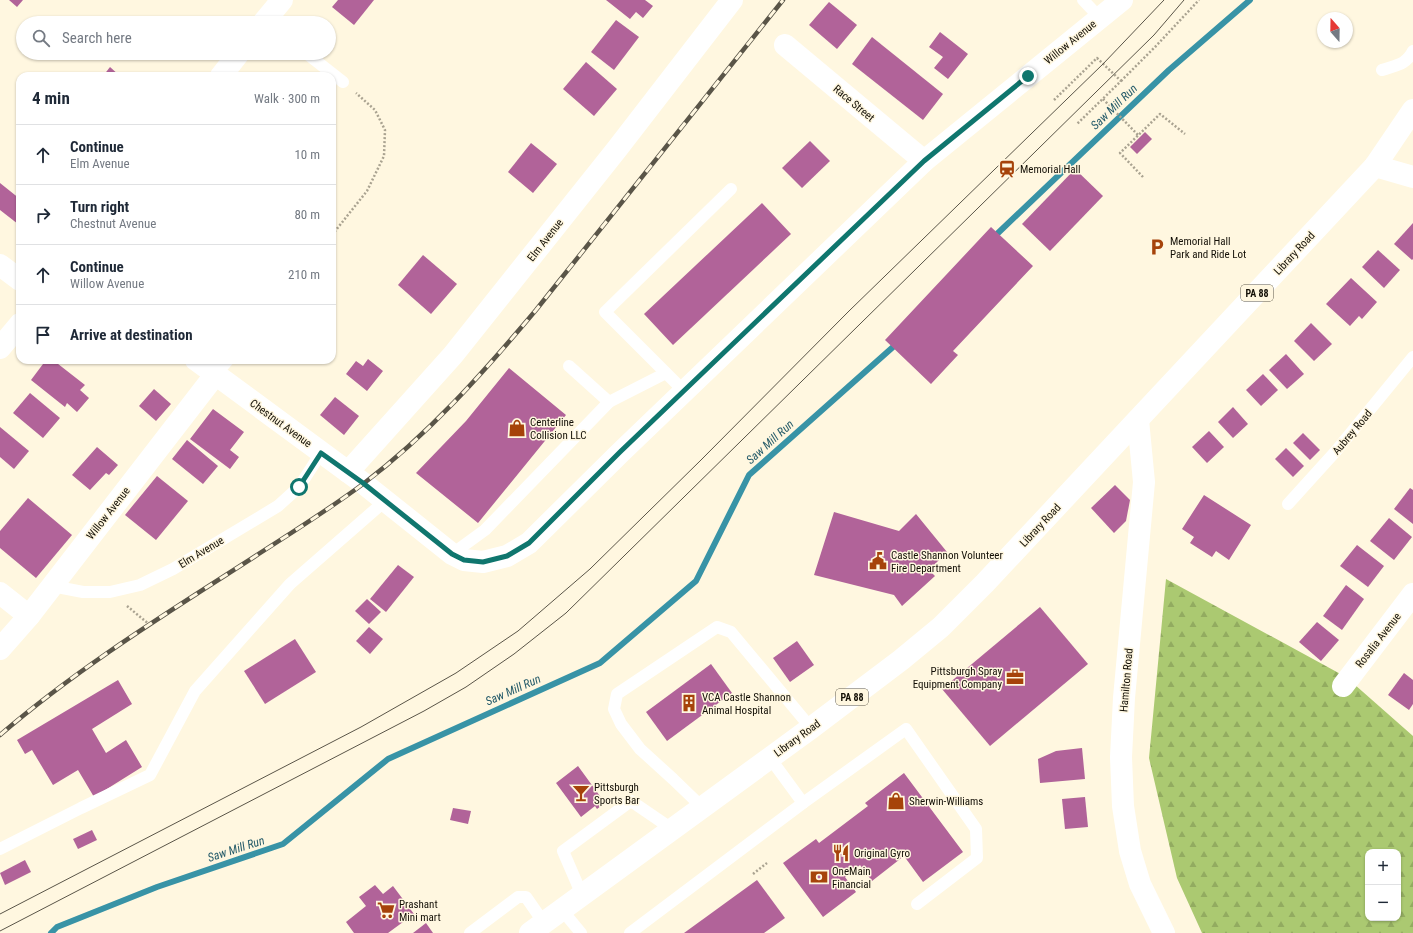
<!DOCTYPE html>
<html lang="en">
<head>
<meta charset="utf-8">
<style>
	:root { --surface:#fff; --page:#f2f2f3; --text:#1f2937; --muted:#747a83; --line:#e0e1e3 }
	body { margin:0; font-family:"Roboto Condensed",sans-serif; background:var(--page); color:var(--text) }
	.controls { position:absolute; right:12px; bottom:12px; display:grid; overflow:hidden; border-radius:8px; box-shadow:0 1px 3px #0004 }
	.controls button { width:36px; height:36px; display:grid; place-items:center; padding:0; border:0; border-bottom:1px solid var(--line); background:var(--surface); color:var(--text); font:20px sans-serif }
	.compass { position:absolute; left:1317px; top:12px; width:36px; height:36px; border-radius:50%; background:var(--surface); box-shadow:0 1px 3px #0004; rotate:340deg }
	.stop { position:absolute; width:12px; height:12px; margin:-9px; border:3px solid #0f766e; border-radius:50%; background:#fff }
	.stop.end { background:#0f766e; border-color:#fff; box-shadow:0 1px 4px #0008 }
	.list { margin:0; padding:0; list-style:none }
	h2 { display:flex; justify-content:space-between; align-items:center; height:52px; margin:0; padding:0 16px; font-size:17px }
	h2 small { font-size:13px; font-weight:400; color:var(--muted) }
	.list li { display:grid; grid-template-columns:26px 1fr auto; gap:12px; align-items:center; box-sizing:border-box; height:60px; padding:0 16px; border-top:1px solid var(--line) }
	.list b { display:block; font-size:15px; white-space:nowrap }
	.list p { margin:0; font-size:13px; white-space:nowrap; color:var(--muted) }
	.list em { font-size:13px; font-style:normal; color:var(--muted) }
	.icon { flex:none; width:22px; height:22px; fill:none; stroke:currentColor; stroke-width:2; stroke-linecap:round; stroke-linejoin:round }
	.map { position:relative; flex:none; width:1413px; height:933px; overflow:hidden }
	.search { position:absolute; background:var(--surface); box-shadow:0 1px 3px #0004; left:16px; top:16px; width:320px; height:44px; display:flex; align-items:center; gap:10px; box-sizing:border-box; padding:0 14px; border-radius:22px; color:var(--muted); font-size:15px }
	.panel { position:absolute; background:var(--surface); box-shadow:0 1px 3px #0004; left:16px; top:72px; width:320px; height:292px; border-radius:12px }
	.map>svg:first-child { display:block }
	.forest { fill:url(#forest-firs); fill-rule:evenodd }
	.lines { fill:none; stroke-linecap:round; stroke-linejoin:round }
	.stream { stroke:#3893a6; stroke-width:6 }
	.building { fill:#b16399 }
	.path { stroke:#aaa391; stroke-width:2.5; stroke-dasharray:2 2; stroke-linecap:butt }
	.service { stroke:#fff; stroke-width:12 }
	.minor { stroke:#fff; stroke-width:22 }
	.tertiary { stroke:#fff; stroke-width:22 }
	.primary { stroke:#fff; stroke-width:22 }
	.tram { stroke:#5a5548; stroke-width:1 }
	.rail-casing { stroke:#5a5548; stroke-width:4.5 }
	.rail { stroke:#fff7e0; stroke-width:3; stroke-dasharray:9; stroke-linecap:butt }
	.route { stroke:#0f766e; stroke-width:5 }
	.labels { text-anchor:middle; stroke-width:3; stroke-linejoin:round; paint-order:stroke }
	.shield { fill:#fff7e0; stroke:#5a5547; stroke-width:1 }
	.shield-label { font-size:10px; font-weight:bold; fill:#130f06 }
	.street-label { font-size:11px; fill:#130f06; stroke:#fff7e0 }
	.poi-label { font-size:11px; fill:#130f06; stroke:#fff7e0; text-anchor:start }
	.water-label { font-size:12px; font-style:italic; fill:#285d6b; stroke:#fff7e0 }
</style>
</head>
<body>
<div class="map">
<svg width="1413" height="933" viewBox="0 0 1413 933">
	<defs>
		<pattern id="forest-firs" width="22" height="20" patternUnits="userSpaceOnUse"><rect width="22" height="20" fill="#abc971"/><path d="M5 1l3.5 6h-7zM16 11l3.5 6h-7z" fill="#92ab60"/></pattern>
	</defs>
	<rect width="100%" height="100%" fill="#fff7e0"/>
	<path class="forest" d="M1166 579 1346 677 1413 736V933H1202L1177 878 1149 758ZM1368 852H1398V918H1368Z"/>
	<g class="lines">
		<g class="stream">
			<polyline points="998,233 1169,70 1250,0"/>
			<polyline points="51,933 57,927 157,887 283,844 388,759 600,663 696,581 749,475 893,347"/>
		</g>
	</g>
	<g class="building">
		<polygon points="9,0 23,0 17,7"/>
		<polygon points="338,0 374,0 354,25 332,7"/>
		<polygon points="606,0 645,0 653,6 643,18 636,12 630,19"/>
		<polygon points="829,2 857,25 837,49 809,25"/>
		<polygon points="616,20 639,37 614,70 591,52"/>
		<polygon points="940,32 968,54 948,79 934,68 943,57 929,47"/>
		<polygon points="872,37 943,94 923,120 852,64"/>
		<polygon points="586,62 617,89 594,116 563,89"/>
		<polygon points="110,67 120,76 103,76"/>
		<polygon points="1145,132 1152,139 1137,154 1130,147"/>
		<polygon points="810,141 830,161 802,188 782,168"/>
		<polygon points="531,143 557,164 533,193 508,172"/>
		<polygon points="1075,169 1103,196 1050,251 1022,224"/>
		<polygon points="0,183 20,199 20,221 18,224 0,210"/>
		<polygon points="762,203 791,234 673,345 644,314"/>
		<polygon points="1413,223 1413,259 1412,260 1394,244"/>
		<polygon points="991,227 1033,266 953,351 958,355 931,384 885,340"/>
		<polygon points="1378,250 1400,270 1384,288 1362,267"/>
		<polygon points="423,255 457,284 431,314 398,285"/>
		<polygon points="1351,278 1377,302 1362,319 1359,316 1350,326 1326,304"/>
		<polygon points="1311,323 1332,344 1314,361 1294,341"/>
		<polygon points="1286,354 1304,374 1287,389 1269,370"/>
		<polygon points="368,359 383,371 367,391 346,374 356,361 363,366"/>
		<polygon points="46,360 53,360 85,385 80,390 89,398 77,412 67,403 65,407 31,380"/>
		<polygon points="509,368 566,415 478,523 416,473 466,421"/>
		<polygon points="1263,374 1278,390 1261,406 1246,390"/>
		<polygon points="154,389 171,404 156,421 139,406"/>
		<polygon points="30,393 60,418 43,438 13,413"/>
		<polygon points="335,397 359,416 344,435 320,415"/>
		<polygon points="1233,407 1248,424 1233,438 1218,422"/>
		<polygon points="213,409 244,432 230,450 239,457 230,469 190,439"/>
		<polygon points="0,427 29,451 14,469 0,457"/>
		<polygon points="1209,431 1224,447 1207,463 1192,447"/>
		<polygon points="1303,433 1320,450 1310,460 1293,443"/>
		<polygon points="187,440 218,466 203,484 172,459"/>
		<polygon points="97,447 118,465 109,475 106,473 90,490 72,475"/>
		<polygon points="1286,448 1304,466 1293,477 1275,459"/>
		<polygon points="157,476 188,501 156,540 125,515"/>
		<polygon points="1115,485 1130,500 1126,521 1114,533 1091,508"/>
		<polygon points="1410,488 1413,490 1413,524 1394,509"/>
		<polygon points="1204,495 1251,525 1229,560 1216,551 1212,557 1190,543 1194,537 1182,529"/>
		<polygon points="28,498 72,535 36,578 0,548 0,531"/>
		<polygon points="834,512 899,531 916,514 947,552 929,570 935,576 902,606 894,595 814,575"/>
		<polygon points="1389,518 1412,537 1394,560 1370,541"/>
		<polygon points="1357,545 1384,566 1368,587 1340,566"/>
		<polygon points="398,565 414,577 386,612 370,599"/>
		<polygon points="1346,585 1364,599 1342,630 1323,616"/>
		<polygon points="367,599 381,612 369,624 355,611"/>
		<polygon points="1040,607 1088,664 990,746 942,689"/>
		<polygon points="1317,622 1339,640 1321,661 1299,642"/>
		<polygon points="369,627 383,639 370,654 356,641"/>
		<polygon points="295,639 316,672 265,704 244,671"/>
		<polygon points="797,641 814,665 790,682 773,658"/>
		<polygon points="711,664 732,693 667,741 646,712"/>
		<polygon points="1404,673 1413,680 1413,704 1409,710 1388,695"/>
		<polygon points="118,680 132,704 92,729 106,753 126,740 142,767 94,797 78,770 53,785 32,750 25,754 17,740"/>
		<polygon points="1082,748 1085,779 1040,783 1038,759 1056,751"/>
		<polygon points="578,766 605,803 597,809 595,806 581,817 556,783"/>
		<polygon points="904,773 963,852 923,882 904,856 872,881 860,865 845,877 856,892 823,917 783,863 816,839 819,843 868,806 865,803"/>
		<polygon points="1085,797 1088,827 1065,829 1062,799"/>
		<polygon points="453,808 471,811 468,824 450,820"/>
		<polygon points="92,830 97,840 78,849 73,839"/>
		<polygon points="25,860 31,872 5,885 0,873"/>
		<polygon points="757,880 785,918 764,933 684,933"/>
		<polygon points="375,885 383,894 393,886 414,914 388,933 354,933 346,922 366,906 359,897"/>
		<polygon points="426,923 433,933 413,933"/>
	</g>
	<g class="lines">
		<g class="path">
			<polyline points="1121,81 1156,46 1199,0"/>
			<polyline points="1103,99 1138,135"/>
			<polyline points="1054,100 1097,58 1121,81 1077,124"/>
			<polyline points="1143,177 1120,153 1160,114 1185,134"/>
			<polyline points="332,235 367,191 384,156 385,130 375,110 356,93"/>
			<polyline points="127,606 150,625"/>
			<polyline points="753,874 767,863"/>
		</g>
		<g class="service">
			<polyline points="1083,0 1100,18"/>
			<polyline points="306,53 343,82"/>
			<path d="M1382 70C1396 65 1406 65 1413 51"/>
			<polyline points="569,366 609,402 666,373"/>
			<polyline points="215,375 228,360"/>
			<polyline points="684,391 605,312 731,189"/>
			<polyline points="1288,504 1336,451 1413,357"/>
			<polyline points="452,554 485,530 609,402"/>
			<polyline points="52,586 83,592 110,592 140,585 173,569 278,506 299,487 321,453"/>
			<polyline points="770,758 803,803 906,729 976,829 977,858 917,904"/>
			<polyline points="702,807 673,779 640,749 621,724 614,709 617,694 717,627 731,632 811,728"/>
			<polyline points="0,849 81,808 150,775 195,691 290,584 385,501"/>
			<polyline points="582,895 563,851 631,801 672,829"/>
			<polyline points="562,910 581,933"/>
			<polyline points="470,933 518,897 526,897 544,923"/>
			<polyline points="630,933 803,803"/>
		</g>
		<g class="minor">
			<polyline points="263,23 282,0"/>
			<polyline points="785,45 924,161"/>
			<polyline points="221,76 239,53"/>
			<polyline points="1375,166 1413,177"/>
			<polyline points="0,265 20,280"/>
			<polyline points="0,348 20,324"/>
			<polyline points="196,360 363,483 452,554 464,560 483,562 507,556 529,543 621,452 924,161 1122,0"/>
			<polyline points="348,472 453,355 617,149 732,0"/>
			<polyline points="0,593 29,616"/>
			<polyline points="0,649 29,616 215,375"/>
			<polyline points="1343,686 1413,594"/>
		</g>
		<polyline class="tertiary" points="1138,420 1144,482 1124,698 1121,757 1123,806 1130,851 1140,884 1164,933"/>
		<polyline class="primary" points="530,933 811,728 901,660 941,627 985,583 1375,166 1413,110"/>
		<g class="tram">
			<polyline points="0,914 361,727 456,673 518,631 590,569 701,460 849,311 1103,64 1164,0"/>
			<polyline points="0,931 424,711 466,687 514,654 566,613 1154,35 1184,0"/>
		</g>
		<g class="rail-casing">
			<path id="rail" d="M0 735C79 667 167 613 254 557 291 533 328 510 363 484 429 434 483 373 536 310L783 0"/>
		</g>
		<use href="#rail" class="rail"/>
	</g>
	<g class="lines">
		<polyline class="route" points="299,487 321,453 363,483 452,554 464,560 483,562 507,556 529,543 620,452 924,161 1028,76"/>
	</g>
	<defs>
		<g id="station-bare" transform="scale(1.38)"><path d="M-3-6H3Q5-6 5-4V2Q5 4 3 4L4.5 6H3L1.5 4h-3L-3 6H-4.5L-3 4Q-5 4-5 2V-4Q-5-6-3-6ZM-3.5-4v3h7v-3ZM-3.5 1v1.5H-2V1ZM2 1v1.5H3.5V1Z" fill="#a6430a" stroke="#fff7e0" stroke-width="2.5" paint-order="stroke"/></g>
		<g id="parking-bare" transform="scale(1.38)"><path d="M-3.5-5.5H1a3.5 3.5 0 0 1 0 7H-1V5.5H-3.5ZM-1-3.4V-.6H.8a1.4 1.4 0 0 0 0-2.8Z" fill="#a6430a" stroke="#fff7e0" stroke-width="2.5" paint-order="stroke"/></g>
		<g id="shop-bare" transform="scale(1.38)"><path d="M-5-2.5h2.3a2.7 3.5 0 0 1 5.4 0H5L5.5 6h-11ZM-1.5-2.5h3a1.5 2.3 0 0 0-3 0Z" fill="#a6430a" stroke="#fff7e0" stroke-width="2.5" paint-order="stroke"/></g>
		<g id="civic-bare" transform="scale(1.38)"><path d="M-.6-6.5H3V-4.5H.6V-3L4-1V1h2V6H-6V1h2V-1L-.6-3ZM-1.2 2.5V6h2.4V2.5Z" fill="#a6430a" stroke="#fff7e0" stroke-width="2.5" paint-order="stroke"/></g>
		<g id="office-bare" transform="scale(1.38)"><path d="M-6-3h4V-5.5h4V-3h4V5H-6ZM-1-4.5V-3h2v-1.5ZM-6 0V1H6V0Z" fill="#a6430a" stroke="#fff7e0" stroke-width="2.5" paint-order="stroke"/></g>
		<g id="building-bare" transform="scale(1.38)"><path d="M-4-6H4V6H1V3H-1V6H-4ZM-2.5-4.3h1.7v1.8h-1.7ZM.8-4.3h1.7v1.8H.8ZM-2.5-1h1.7V.8h-1.7ZM.8-1h1.7V.8H.8Z" fill="#a6430a" stroke="#fff7e0" stroke-width="2.5" paint-order="stroke"/></g>
		<g id="bar-bare" transform="scale(1.38)"><path d="M-6-5H6L.8 .8V4.5H3.5V6h-7V4.5H-.8V.8Z" fill="#a6430a" stroke="#fff7e0" stroke-width="2.5" paint-order="stroke"/></g>
		<g id="restaurant-bare" transform="scale(1.38)"><path d="M-5-6h1v4h1v-4h1v4h1v-4h1v5L-1.5 .5V6h-2V.5L-5-1ZM5-6V6H3V1.5H1.5Q1.5-4 5-6Z" fill="#a6430a" stroke="#fff7e0" stroke-width="2.5" paint-order="stroke"/></g>
		<g id="bank-bare" transform="scale(1.38)"><path d="M-6-4H6V4H-6ZM0-2.3a2.3 2.3 0 1 0 0 4.6a2.3 2.3 0 1 0 0-4.6Z" fill="#a6430a" stroke="#fff7e0" stroke-width="2.5" paint-order="stroke"/></g>
		<g id="supermarket-bare" transform="scale(1.38)"><path d="M-6-5.5h2.5l.6 2H6L4.5 2H-2.5L-4.4-4H-6ZM-1.5 3.2a1.3 1.3 0 1 0 .1 0ZM3 3.2a1.3 1.3 0 1 0 .1 0Z" fill="#a6430a" stroke="#fff7e0" stroke-width="2.5" paint-order="stroke"/></g>
	</defs>
	<g fill-rule="evenodd">
		<use href="#station-bare" x="1007" y="169"/>
		<use href="#parking-bare" x="1157" y="247"/>
		<use href="#shop-bare" x="517" y="428"/>
		<use href="#civic-bare" x="878" y="561"/>
		<use href="#office-bare" x="1015" y="677"/>
		<use href="#building-bare" x="689" y="703"/>
		<use href="#bar-bare" x="581" y="793"/>
		<use href="#shop-bare" x="896" y="801"/>
		<use href="#restaurant-bare" x="841" y="853"/>
		<use href="#bank-bare" x="819" y="877"/>
		<use href="#supermarket-bare" x="386" y="910"/>
	</g>
	<g class="labels">
		<g class="shield">
			<rect x="1241" y="285" width="32" height="16" rx="3"/>
			<rect x="836" y="689" width="32" height="16" rx="3"/>
		</g>
		<g class="shield-label">
			<text x="1257" y="297">PA 88</text>
			<text x="852" y="701">PA 88</text>
		</g>
		<g class="street-label">
			<text transform="translate(1070 42) rotate(-39)" y="4">Willow Avenue</text>
			<text transform="translate(854 103) rotate(40)" y="4">Race Street</text>
			<text transform="translate(545 240) rotate(-52)" y="4">Elm Avenue</text>
			<text transform="translate(1294 253) rotate(-47)" y="4">Library Road</text>
			<text transform="translate(281 423) rotate(36)" y="4">Chestnut Avenue</text>
			<text transform="translate(1352 432) rotate(-50)" y="4">Aubrey Road</text>
			<text transform="translate(108 513) rotate(-52)" y="4">Willow Avenue</text>
			<text transform="translate(1040 525) rotate(-47)" y="4">Library Road</text>
			<text transform="translate(201 552) rotate(-31)" y="4">Elm Avenue</text>
			<text transform="translate(1378 640) rotate(-52)" y="4">Rosalia Avenue</text>
			<text transform="translate(1126 680) rotate(-85)" y="4">Hamilton Road</text>
			<text transform="translate(797 738) rotate(-36)" y="4">Library Road</text>
		</g>
		<g class="poi-label">
			<text x="1020" y="173">Memorial Hall</text>
			<text x="1170" y="245">Memorial Hall<tspan x="1170" dy="13">Park and Ride Lot</tspan></text>
			<text x="530" y="426">Centerline<tspan x="530" dy="13">Collision LLC</tspan></text>
			<text x="891" y="559">Castle Shannon Volunteer<tspan x="891" dy="13">Fire Department</tspan></text>
			<text x="1002" y="675" text-anchor="end">Pittsburgh Spray<tspan x="1002" dy="13">Equipment Company</tspan></text>
			<text x="702" y="701">VCA Castle Shannon<tspan x="702" dy="13">Animal Hospital</tspan></text>
			<text x="594" y="791">Pittsburgh<tspan x="594" dy="13">Sports Bar</tspan></text>
			<text x="909" y="805">Sherwin-Williams</text>
			<text x="854" y="857">Original Gyro</text>
			<text x="832" y="875">OneMain<tspan x="832" dy="13">Financial</tspan></text>
			<text x="399" y="908">Prashant<tspan x="399" dy="13">Mini mart</tspan></text>
		</g>
		<g class="water-label">
			<text transform="translate(1114 107) rotate(-44)" y="4">Saw Mill Run</text>
			<text transform="translate(770 442) rotate(-42)" y="4">Saw Mill Run</text>
			<text transform="translate(513 690) rotate(-24)" y="4">Saw Mill Run</text>
			<text transform="translate(236 849) rotate(-18)" y="4">Saw Mill Run</text>
		</g>
	</g>
</svg>
<div class="controls">
<button>+</button>
<button>−</button>
</div>
<svg class="compass" viewBox="-18 -18 36 36"><path d="M0-13l5 13h-10z" fill="#e53935"/><path d="M0 13l5-13h-10z" fill="#747a83"/></svg>
<div class="stop" style="left:299px;top:487px"></div>
<div class="stop end" style="left:1028px;top:76px"></div>
<div class="search"><svg class="icon" aria-label="search" viewBox="0 0 24 24"><circle cx="10" cy="10" r="6"/><path d="M15 15l6 6"/></svg>Search here</div>
<section class="panel">
<h2>4 min<small>Walk · 300 m</small></h2>
<ul class="list">
<li><svg class="icon" aria-label="ahead" viewBox="0 0 24 24"><path d="M12 20V5M6 11l6-6 6 6"/></svg><div><b>Continue</b><p>Elm Avenue</p></div><em>10 m</em></li>
<li><svg class="icon" aria-label="right" viewBox="0 0 24 24"><path d="M7 20v-9h11M14 6l5 5-5 5"/></svg><div><b>Turn right</b><p>Chestnut Avenue</p></div><em>80 m</em></li>
<li><svg class="icon" aria-label="ahead" viewBox="0 0 24 24"><path d="M12 20V5M6 11l6-6 6 6"/></svg><div><b>Continue</b><p>Willow Avenue</p></div><em>210 m</em></li>
<li><svg class="icon" aria-label="arrive" viewBox="0 0 24 24"><path d="M6 21V4h12l-3 4 3 4H6"/></svg><div><b>Arrive at destination</b></div></li>
</ul>
</section>
</div>
</body>
</html>
